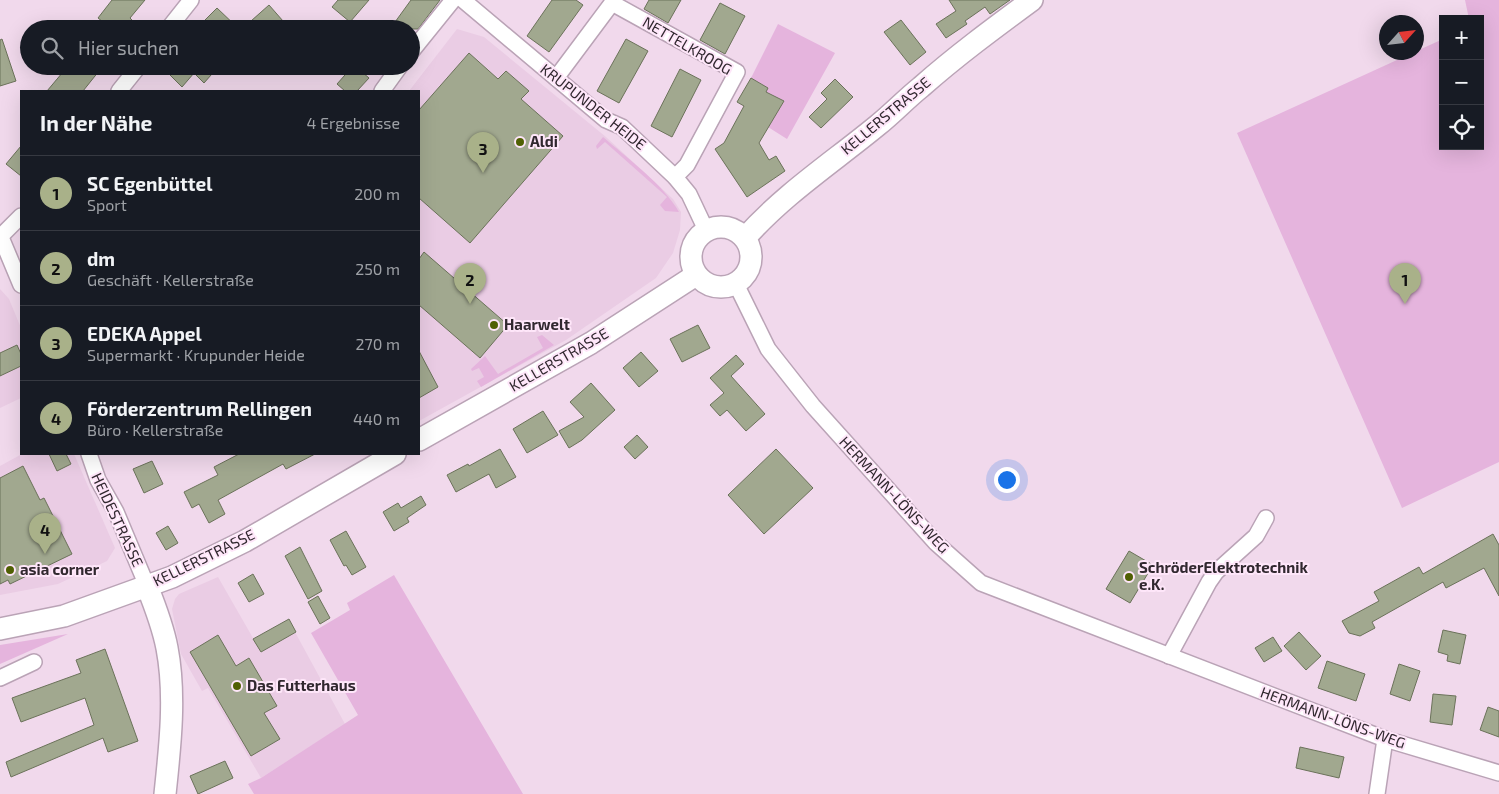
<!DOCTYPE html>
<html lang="de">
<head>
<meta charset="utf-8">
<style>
	:root { --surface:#171b24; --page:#242831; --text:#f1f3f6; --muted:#9ea1a6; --line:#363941; --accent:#a9b189 }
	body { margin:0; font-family:"Exo 2",sans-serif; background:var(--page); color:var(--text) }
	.controls { position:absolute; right:15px; top:15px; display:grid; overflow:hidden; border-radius:0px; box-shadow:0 5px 20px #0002 }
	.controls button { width:45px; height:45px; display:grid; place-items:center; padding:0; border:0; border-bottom:1px solid var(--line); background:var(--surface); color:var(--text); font:25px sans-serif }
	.compass { position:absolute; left:1379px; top:15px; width:45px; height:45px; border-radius:50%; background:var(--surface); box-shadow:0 5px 20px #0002; rotate:63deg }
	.you { position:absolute; left:1006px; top:479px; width:18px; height:18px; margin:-12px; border:4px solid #fff; border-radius:50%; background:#1a73e8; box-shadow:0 0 0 8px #1a73e833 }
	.badge { display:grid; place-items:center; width:32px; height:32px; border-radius:50%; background:var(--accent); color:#111; font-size:16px; font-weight:700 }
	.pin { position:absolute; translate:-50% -41px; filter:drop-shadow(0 1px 2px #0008) }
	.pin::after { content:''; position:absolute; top:26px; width:18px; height:15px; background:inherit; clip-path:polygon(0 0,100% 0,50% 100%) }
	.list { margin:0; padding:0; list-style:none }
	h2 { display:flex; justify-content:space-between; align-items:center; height:65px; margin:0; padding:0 20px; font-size:21px }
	h2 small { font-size:16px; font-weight:400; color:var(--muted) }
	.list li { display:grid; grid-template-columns:32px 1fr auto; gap:15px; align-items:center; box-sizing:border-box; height:75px; padding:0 20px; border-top:1px solid var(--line) }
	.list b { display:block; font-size:19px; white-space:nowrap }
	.list p { margin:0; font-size:16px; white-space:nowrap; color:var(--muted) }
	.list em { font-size:16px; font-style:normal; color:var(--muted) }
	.icon { flex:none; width:28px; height:28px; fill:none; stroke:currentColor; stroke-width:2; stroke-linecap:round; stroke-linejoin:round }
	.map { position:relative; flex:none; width:1499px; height:794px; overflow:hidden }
	.search { position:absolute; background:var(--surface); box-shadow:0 5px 20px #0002; left:20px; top:20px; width:400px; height:55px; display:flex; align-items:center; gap:12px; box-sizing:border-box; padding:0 18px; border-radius:28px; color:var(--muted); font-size:19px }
	.panel { position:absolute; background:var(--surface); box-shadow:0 5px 20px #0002; left:20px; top:90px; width:400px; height:365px; border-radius:0px }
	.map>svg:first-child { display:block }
	.built { fill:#eacce4 }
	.green { fill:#e5b4dd }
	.building { fill:#a1a88f; stroke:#6b725a }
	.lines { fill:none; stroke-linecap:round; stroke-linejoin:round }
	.street-casing { stroke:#baa3b6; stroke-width:18 }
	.secondary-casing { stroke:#baa3b6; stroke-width:24 }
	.street { stroke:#fff; stroke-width:15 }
	.secondary { stroke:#fff; stroke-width:21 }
	.poi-dot { fill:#506003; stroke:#fee6f9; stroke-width:2 }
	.labels { text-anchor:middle; stroke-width:4; stroke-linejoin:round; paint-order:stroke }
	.street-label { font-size:15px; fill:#31282f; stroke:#fee6f9 }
	.poi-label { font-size:15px; font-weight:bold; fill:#31282f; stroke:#fee6f9; text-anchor:start }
</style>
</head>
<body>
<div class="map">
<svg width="1499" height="794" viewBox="0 0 1499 794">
	<rect width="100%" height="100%" fill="#f1d9ec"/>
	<g class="built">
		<polygon points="457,29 484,37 606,137 673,199 681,212 680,230 673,253 656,278 566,340 419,421 419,91 409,91"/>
		<polygon points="0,289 9,299 21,328 21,398 0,408"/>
		<polygon points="22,454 74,454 115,548 107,561 58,584 0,595 0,466"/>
		<polygon points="218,577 261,652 295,632 345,724 261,778 208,688 202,691 181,654 172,609 175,599 179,594"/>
	</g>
	<g class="green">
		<polygon points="1465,0 1499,0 1499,462 1402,508 1237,133 1443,39 1443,146 1480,146 1480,19 1469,19"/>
		<polygon points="778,24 835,53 787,139 768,127 784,101 766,92 768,88 751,78"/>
		<path d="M603 137C626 157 665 186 679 212L665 211 660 205 667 197 605 142 597 149 596 146Z"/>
		<polygon points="542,335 554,345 481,387 477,381 484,377 479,368 472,371 471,369 485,356 498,374 543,348 537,337"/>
		<polygon points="394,575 523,794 254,794 248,784 261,778 358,715 311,633 350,610 347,603"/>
		<polygon points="68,634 0,664 0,645"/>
	</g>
	<g class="building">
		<polygon points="112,0 145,0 130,18 132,20 125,29 112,29 98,18"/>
		<polygon points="338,0 369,0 350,22 332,7"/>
		<polygon points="411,0 440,0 418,29 390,29"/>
		<polygon points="552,0 576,0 583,5 549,52 527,36"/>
		<polygon points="649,0 681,0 668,23 644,9"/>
		<polygon points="949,0 1010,0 990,14 985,7 965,21 967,24 946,38 936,24 956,11"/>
		<polygon points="720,3 745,16 725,54 700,40"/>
		<polygon points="269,5 290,29 242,29"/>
		<polygon points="217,8 239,29 211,29 203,22"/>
		<polygon points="901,20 926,52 910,65 884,32"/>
		<polygon points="2,39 16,81 0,86 0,40"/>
		<polygon points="626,39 648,51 619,103 597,91"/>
		<polygon points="469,53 498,79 506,71 529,91 521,99 563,136 470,243 419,198 419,110"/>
		<polygon points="68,66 103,66 83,91 47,91"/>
		<polygon points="174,66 219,66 204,83 194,73 182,87 168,73"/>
		<polygon points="353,66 355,66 369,78 357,91 345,91 337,84"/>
		<polygon points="680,69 701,80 672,137 651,126"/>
		<polygon points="751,78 768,88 766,92 784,101 759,143 769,160 776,156 785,171 747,197 715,149 724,143 744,106 737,102"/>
		<polygon points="835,79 853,97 821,128 809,117 827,99 821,93"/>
		<polygon points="21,146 21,176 6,164"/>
		<polygon points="424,252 508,325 480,358 419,305 419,259"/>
		<polygon points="698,325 710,348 682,362 670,339"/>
		<polygon points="17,345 21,354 21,366 0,376 0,353"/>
		<polygon points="419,351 438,387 419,398"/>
		<polygon points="641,352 658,371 639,387 623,368"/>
		<polygon points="736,355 744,364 731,376 765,414 746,431 727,410 720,416 710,405 724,393 710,378"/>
		<polygon points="591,383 615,410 582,440 569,448 559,431 584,417 570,402"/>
		<polygon points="543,411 558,435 527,453 513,429"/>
		<polygon points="637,435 648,447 635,459 624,447"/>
		<polygon points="500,449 516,477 496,488 489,474 456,492 447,475 468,464 469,466"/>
		<polygon points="776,449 813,488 764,534 728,495"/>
		<polygon points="49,454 66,454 71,464 57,471"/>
		<polygon points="239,454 315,454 286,469 283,464 218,500 225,514 209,523 199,504 192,508 184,492 218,475 214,467"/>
		<polygon points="152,461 163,484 144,493 133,469"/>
		<polygon points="23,466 40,500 44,498 72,554 10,584 8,580 0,584 0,478"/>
		<polygon points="421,496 426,505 407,518 409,522 394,531 383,512 398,503 401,508"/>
		<polygon points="168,526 178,543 166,550 156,533"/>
		<polygon points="346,531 366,567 352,575 346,565 344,566 330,540"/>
		<polygon points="1493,534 1499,545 1499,596 1484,568 1446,588 1443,582 1372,622 1375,628 1360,636 1349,633 1342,621 1379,601 1374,592 1419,567 1423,574"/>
		<polygon points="300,547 322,591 308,599 285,556"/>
		<polygon points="1129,551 1153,565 1130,603 1106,589"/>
		<polygon points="253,574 264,594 249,602 238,583"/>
		<polygon points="318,596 330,618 320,624 308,602"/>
		<polygon points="289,619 296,632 261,652 253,639"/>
		<polygon points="1443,630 1466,635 1460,664 1447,661 1448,655 1438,652"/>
		<polygon points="1299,632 1321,656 1306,670 1284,646"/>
		<polygon points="218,635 236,666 249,658 277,706 264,713 280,739 251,756 190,652"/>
		<polygon points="1273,637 1282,651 1264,662 1255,648"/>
		<polygon points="105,649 138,741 108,752 103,738 11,777 6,762 94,725 85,698 21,722 12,698 81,673 76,660"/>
		<polygon points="1327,661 1365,674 1356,701 1318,688"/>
		<polygon points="1399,664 1420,671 1410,701 1390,694"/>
		<polygon points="1433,694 1456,696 1452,725 1430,722"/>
		<polygon points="1488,707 1499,711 1499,737 1480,730"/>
		<polygon points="1300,747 1344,757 1339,778 1296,768"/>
		<polygon points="225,761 233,778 198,794 190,776"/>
	</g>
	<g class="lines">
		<g class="street-casing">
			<g id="street">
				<polyline points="463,0 606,120 622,127 675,177 689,194 706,230"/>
				<polyline points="168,29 191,0"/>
				<polyline points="411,52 453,0"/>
				<polyline points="556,78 612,3 737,72 687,165 675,177"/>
				<polyline points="119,91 139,66"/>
				<polyline points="382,91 400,66"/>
				<polyline points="0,235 21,285"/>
				<polyline points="0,237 21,216"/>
				<polyline points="736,284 768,349 813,406 936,543 981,583 1385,739 1499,773"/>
				<polyline points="89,454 98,480 116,512 147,586"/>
				<polyline points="1169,656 1209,582 1216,572 1256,536 1266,518"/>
				<polyline points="0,678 34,662"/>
				<polyline points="1377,794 1385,739"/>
			</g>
		</g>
		<g class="secondary-casing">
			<g id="secondary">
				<circle cx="721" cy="257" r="30"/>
				<path d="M745 238C784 194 833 162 878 125 893 113 906 99 921 87 956 56 994 28 1032 0"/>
				<polyline points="419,440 591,343 696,275"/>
				<path d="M147 586C155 606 163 627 167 648 176 695 170 747 165 794"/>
				<polyline points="0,629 64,616 172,577 245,541 395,454"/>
			</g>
		</g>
		<use href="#street" class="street"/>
		<use href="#secondary" class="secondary"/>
	</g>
	<g class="poi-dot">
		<circle cx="520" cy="142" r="5"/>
		<circle cx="494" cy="325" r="5"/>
		<circle cx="10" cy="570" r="5"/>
		<circle cx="1129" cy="577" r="5"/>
		<circle cx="237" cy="686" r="5"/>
	</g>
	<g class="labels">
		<g class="street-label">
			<text transform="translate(687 46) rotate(30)" y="5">NETTELKROOG</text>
			<text transform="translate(593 107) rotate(38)" y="5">KRUPUNDER HEIDE</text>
			<text transform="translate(886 116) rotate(-40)" y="5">KELLERSTRASSE</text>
			<text transform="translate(559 360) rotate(-30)" y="5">KELLERSTRASSE</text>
			<text transform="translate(894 495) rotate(47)" y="5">HERMANN-LÖNS-WEG</text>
			<text transform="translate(117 520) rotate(65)" y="5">HEIDESTRASSE</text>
			<text transform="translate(204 558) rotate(-26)" y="5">KELLERSTRASSE</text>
			<text transform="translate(1333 718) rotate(20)" y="5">HERMANN-LÖNS-WEG</text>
		</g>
		<g class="poi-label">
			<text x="530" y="147">Aldi</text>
			<text x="504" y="330">Haarwelt</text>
			<text x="1139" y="573">SchröderElektrotechnik<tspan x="1139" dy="17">e.K.</tspan></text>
			<text x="20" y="575">asia corner</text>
			<text x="247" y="691">Das Futterhaus</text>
		</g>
	</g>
</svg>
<div class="controls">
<button>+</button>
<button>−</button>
<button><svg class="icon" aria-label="locate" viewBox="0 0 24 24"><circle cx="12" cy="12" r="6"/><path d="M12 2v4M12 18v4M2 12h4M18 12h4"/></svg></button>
</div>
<svg class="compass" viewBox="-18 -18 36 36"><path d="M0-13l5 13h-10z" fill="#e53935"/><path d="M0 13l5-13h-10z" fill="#9ea1a6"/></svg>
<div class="you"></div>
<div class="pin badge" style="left:1405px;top:304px">1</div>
<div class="pin badge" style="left:470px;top:304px">2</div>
<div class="pin badge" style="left:483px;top:173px">3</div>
<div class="pin badge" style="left:45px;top:554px">4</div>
<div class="search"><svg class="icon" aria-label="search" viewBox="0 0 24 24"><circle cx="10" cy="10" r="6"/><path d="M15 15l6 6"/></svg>Hier suchen</div>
<section class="panel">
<h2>In der Nähe<small>4 Ergebnisse</small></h2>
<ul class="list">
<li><span class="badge">1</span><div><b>SC Egenbüttel</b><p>Sport</p></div><em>200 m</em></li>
<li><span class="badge">2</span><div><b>dm</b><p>Geschäft · Kellerstraße</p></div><em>250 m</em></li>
<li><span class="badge">3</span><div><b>EDEKA Appel</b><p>Supermarkt · Krupunder Heide</p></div><em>270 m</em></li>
<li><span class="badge">4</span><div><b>Förderzentrum Rellingen</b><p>Büro · Kellerstraße</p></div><em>440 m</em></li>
</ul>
</section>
</div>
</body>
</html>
